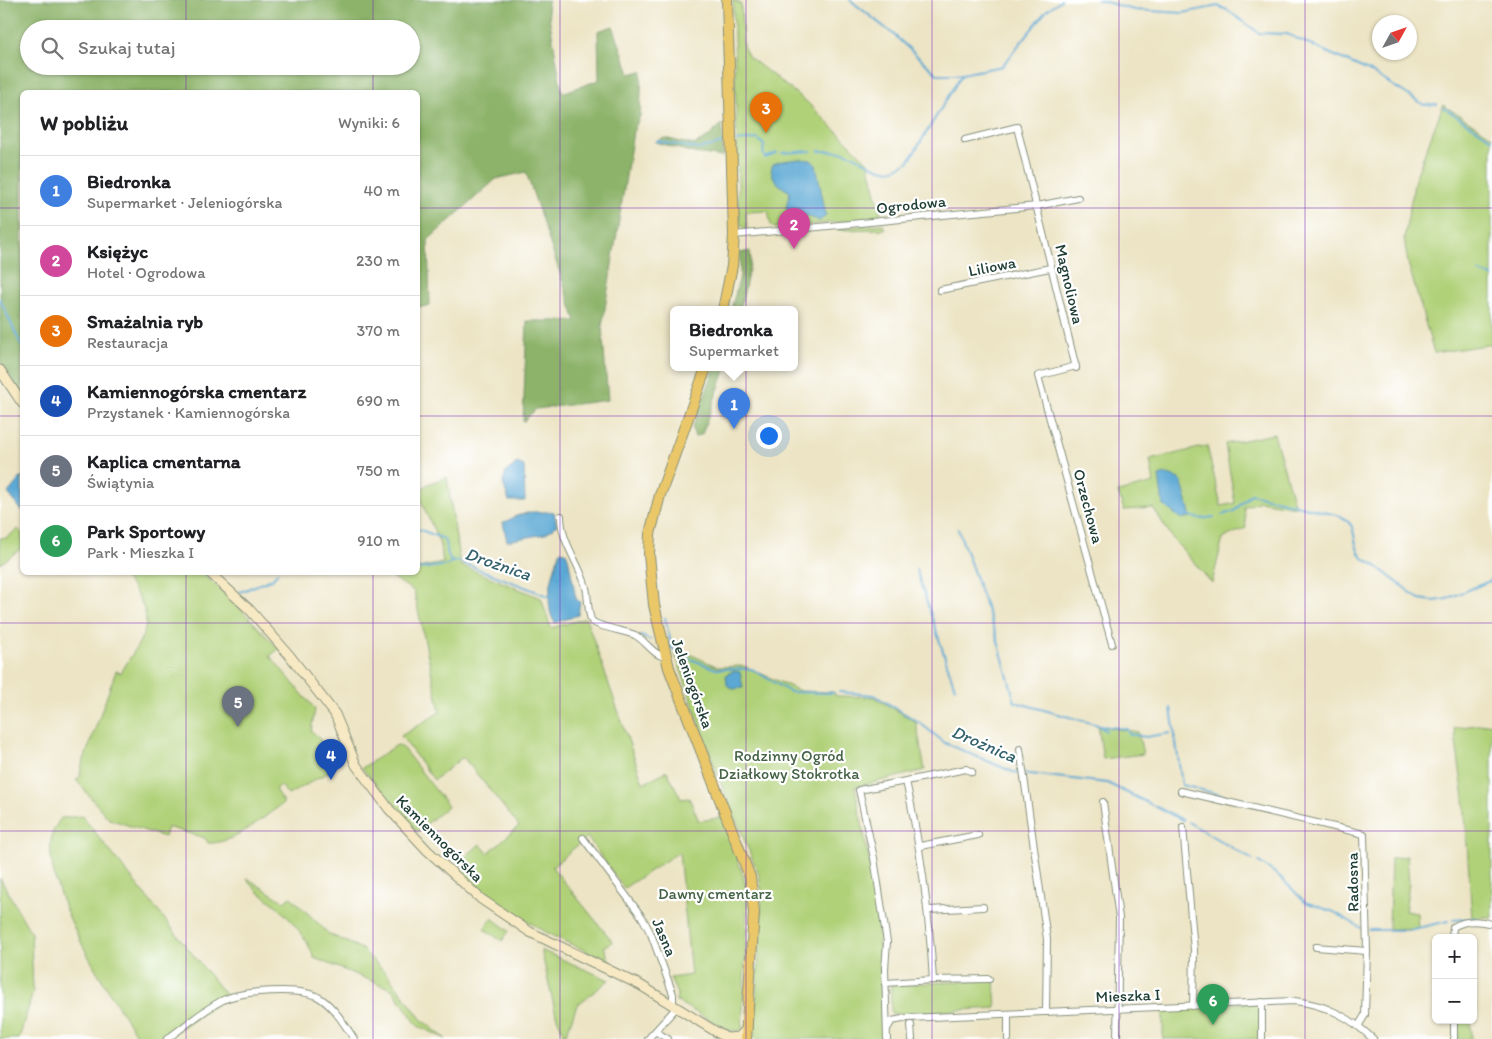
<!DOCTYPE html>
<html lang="pl">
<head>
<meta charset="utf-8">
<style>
	:root { --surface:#fff; --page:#f6f6f6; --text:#202124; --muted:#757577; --line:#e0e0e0; --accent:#d1495b }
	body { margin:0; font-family:Itim,sans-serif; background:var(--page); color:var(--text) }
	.controls { position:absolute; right:15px; bottom:15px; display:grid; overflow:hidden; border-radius:8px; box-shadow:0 1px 4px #0004 }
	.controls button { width:45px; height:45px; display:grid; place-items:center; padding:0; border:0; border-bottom:1px solid var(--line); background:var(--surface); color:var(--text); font:25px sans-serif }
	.compass { position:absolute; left:1372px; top:15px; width:45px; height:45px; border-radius:50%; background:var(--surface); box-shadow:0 1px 4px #0004; rotate:50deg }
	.you { position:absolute; left:768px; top:435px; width:18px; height:18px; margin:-12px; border:4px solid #fff; border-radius:50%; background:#1a73e8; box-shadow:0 0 0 8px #1a73e833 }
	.badge { display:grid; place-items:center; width:32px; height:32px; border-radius:50%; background:var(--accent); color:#fff; font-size:16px; font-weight:700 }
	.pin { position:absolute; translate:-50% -41px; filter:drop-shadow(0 1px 2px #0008) }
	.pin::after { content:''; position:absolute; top:26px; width:18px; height:15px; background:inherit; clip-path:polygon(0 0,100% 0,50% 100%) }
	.popup { position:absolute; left:670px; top:306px; width:128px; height:65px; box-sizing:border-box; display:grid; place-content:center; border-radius:8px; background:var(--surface); filter:drop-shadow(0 1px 4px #0005); font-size:16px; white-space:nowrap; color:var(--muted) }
	.popup b { font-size:19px; color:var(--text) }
	.popup::after { content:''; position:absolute; left:50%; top:100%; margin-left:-10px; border:10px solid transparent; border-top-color:var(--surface) }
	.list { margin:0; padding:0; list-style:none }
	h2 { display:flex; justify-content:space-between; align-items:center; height:65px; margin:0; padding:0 20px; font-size:21px }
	h2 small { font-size:16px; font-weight:400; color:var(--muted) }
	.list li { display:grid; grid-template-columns:32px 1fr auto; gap:15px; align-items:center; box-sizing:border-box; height:70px; padding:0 20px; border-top:1px solid var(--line) }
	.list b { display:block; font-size:19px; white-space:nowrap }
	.list p { margin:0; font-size:16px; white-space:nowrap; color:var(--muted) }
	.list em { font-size:16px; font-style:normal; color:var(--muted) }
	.icon { flex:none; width:28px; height:28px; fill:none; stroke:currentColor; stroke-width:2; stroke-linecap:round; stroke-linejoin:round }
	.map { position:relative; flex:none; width:1492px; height:1039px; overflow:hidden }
	.search { position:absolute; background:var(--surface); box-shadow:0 1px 4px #0004; left:20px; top:20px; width:400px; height:55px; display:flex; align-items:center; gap:12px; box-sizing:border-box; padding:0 18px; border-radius:28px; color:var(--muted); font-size:19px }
	.panel { position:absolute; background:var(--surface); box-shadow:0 1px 4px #0004; left:20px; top:90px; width:400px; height:485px; border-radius:8px }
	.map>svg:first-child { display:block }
	.green { fill:#b1d179; stroke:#688756 }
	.forest { fill:#8cb369; stroke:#56784e; fill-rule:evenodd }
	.water { fill:#5ba8d4; stroke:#3d7284 }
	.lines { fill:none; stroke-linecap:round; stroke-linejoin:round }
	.stream { stroke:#5ba8d4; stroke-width:2 }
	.street-casing { stroke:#86907c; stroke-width:8 }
	.secondary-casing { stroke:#86907c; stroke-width:11 }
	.primary-casing { stroke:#86907c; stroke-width:12 }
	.street { stroke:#fff; stroke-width:6 }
	.secondary { stroke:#f7e9c3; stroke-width:9 }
	.primary { stroke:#eac769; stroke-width:10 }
	.grid { fill:none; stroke:#7b2cbf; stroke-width:1; stroke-opacity:0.55 }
	.labels { text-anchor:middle; stroke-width:4.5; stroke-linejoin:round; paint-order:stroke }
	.street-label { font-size:16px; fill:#1f3d34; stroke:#fff }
	.park-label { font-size:16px; fill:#446245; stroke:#fff }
	.water-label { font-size:18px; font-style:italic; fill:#34626c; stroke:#fff }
</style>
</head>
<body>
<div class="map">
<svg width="1492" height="1039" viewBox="0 0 1492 1039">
	<rect width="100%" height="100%" fill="#fff"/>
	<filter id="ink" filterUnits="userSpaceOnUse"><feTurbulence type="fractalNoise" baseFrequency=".02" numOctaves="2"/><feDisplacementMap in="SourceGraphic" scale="10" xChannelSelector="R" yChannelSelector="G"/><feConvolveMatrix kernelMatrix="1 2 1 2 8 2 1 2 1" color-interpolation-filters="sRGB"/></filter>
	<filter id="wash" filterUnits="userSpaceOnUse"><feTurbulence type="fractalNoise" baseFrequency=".0096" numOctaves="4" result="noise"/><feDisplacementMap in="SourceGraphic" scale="20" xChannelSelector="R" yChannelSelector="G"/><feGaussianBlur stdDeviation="1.12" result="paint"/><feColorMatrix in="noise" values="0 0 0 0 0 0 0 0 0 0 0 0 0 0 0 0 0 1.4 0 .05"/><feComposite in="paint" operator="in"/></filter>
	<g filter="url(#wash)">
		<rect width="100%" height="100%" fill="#ece4c4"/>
		<g class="green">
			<polygon points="733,0 741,4 743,46 749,57 807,102 868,162 882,218 774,228 771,225 768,211 746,212 747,231 741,225 739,217"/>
			<polygon points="1443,105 1492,136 1492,344 1434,353 1408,263 1404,239 1415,179"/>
			<polygon points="883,224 885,229 838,230 838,228"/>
			<polygon points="1274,434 1295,507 1260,501 1244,507 1246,528 1223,538 1212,583 1173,539 1153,508 1124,510 1118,492 1154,483 1150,460 1207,446 1221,506 1235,503 1225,444"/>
			<path d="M447 477 460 565 541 598 551 628 586 618 643 783 667 771 681 799 689 798 699 821 724 817 748 891 742 1031 728 1030 676 1001 677 994 670 978 691 975 679 852 624 888 587 837 552 867 613 942 604 946 610 962 553 936 501 906 457 868 458 863 480 844 488 853 519 826 463 757 434 780 401 736 440 712 414 591 393 578 391 573 418 572V568L443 563C441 533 424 518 419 491L428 484Z"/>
			<polygon points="18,529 22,533 22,548 0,564 0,538 6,538"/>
			<path d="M120 573H202L229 597 279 649 270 656 315 709 311 731C323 739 333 758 329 772L288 795 281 785 275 789 281 799H283V804C261 818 235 844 208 843L205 838 167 827 164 837 109 819 76 780 80 777 81 768 116 671 121 673C128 660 139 646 144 632 152 612 133 586 120 573Z"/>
			<polygon points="676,648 718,667 744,666 800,691 834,692 836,696 874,697 916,722 925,770 855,787 877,902 884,1039 754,1039 762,895 759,875 716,771 675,653"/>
			<polygon points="1492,723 1492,918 1486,917 1472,919 1464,798 1454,728"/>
			<polygon points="1098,726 1138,732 1143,754 1103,759"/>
			<polygon points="397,745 401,746 448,806 417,832 362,768"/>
			<path d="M82 816 227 997 165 1039H139C110 994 40 889 52 835 53 829 58 823 61 818Z"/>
			<polygon points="1407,856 1409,884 1405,911 1417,913 1418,928 1389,929 1391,858"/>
			<polygon points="0,878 31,933 33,992 19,1039 0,1039"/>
			<path d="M247 878 283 901 291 897 329 934 362 949 389 976 422 1020 446 1039 418 1026 392 989 314 958C308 939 293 922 278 907 267 897 254 892 247 878Z"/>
			<polygon points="492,918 509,931 502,941 484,929"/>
			<polygon points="541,950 609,980 577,1005 565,1037 556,1015"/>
			<polygon points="994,980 996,1008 891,1014 891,985"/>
			<polygon points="1262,1002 1262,1039 1163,1039 1163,1010 1193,1006"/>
			<rect x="1455" y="1020" width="16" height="19"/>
		</g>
		<g class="forest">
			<path d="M0 0H549L547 4 562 93 599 80 598 31 613 26 630 74 642 71 640 116 633 132 602 327 608 400 536 409 523 422 527 321H576L526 172 496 179 428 240 430 306 418 307V92H22V394L0 361ZM29 29H411V66H29Z"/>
			<polygon points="722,124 723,157 694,153 655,142 664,138 694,145 707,138"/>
			<polygon points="750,251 751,260 740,310 731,310 740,276 740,253"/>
			<polygon points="715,368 726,368 702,434 695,437 692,428"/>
		</g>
		<g class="water">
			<path d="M801 159 811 160 816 165 826 215 820 221 807 216 794 215 786 208 790 192C780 186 774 182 771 170L773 164 782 161Z"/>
			<polygon points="517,463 524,466 525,501 509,501 503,483 506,472"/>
			<polygon points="1166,474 1179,479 1182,483 1191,517 1181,519 1163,505 1159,476"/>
			<polygon points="22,476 22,511 8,493"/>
			<polygon points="531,512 554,512 557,525 545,534 507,541 503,523 516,516"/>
			<path d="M560 551 566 552 568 557 576 599 580 602 578 615 555 623C542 604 554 571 560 551Z"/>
			<polygon points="733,671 740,672 743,688 732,689 727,685 726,675"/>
		</g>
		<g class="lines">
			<g class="stream">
				<polyline points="850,0 893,34 937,74 962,74"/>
				<polyline points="1098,0 1134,10 1183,13 1218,6 1227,10 1259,33 1287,34 1373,73 1424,105 1437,104"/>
				<polyline points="1002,66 1047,10 1061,0"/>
				<polyline points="1444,108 1492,139"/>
				<polyline points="657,141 698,149 728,142"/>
				<polyline points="736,141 758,139 764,145 763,152 765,158 777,153"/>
				<path d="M819 151C826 151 835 151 843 152 869 158 880 183 909 161L962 74 1002 66"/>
				<polyline points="782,153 811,151"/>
				<polyline points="1479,272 1492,276"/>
				<polyline points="0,299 22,347"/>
				<path d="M1222 515 1234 511 1251 494 1341 516C1344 519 1350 522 1352 527 1357 542 1354 557 1372 563L1419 599 1434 601 1447 599 1492 580"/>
				<polyline points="1191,516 1199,519 1214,517"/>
				<polyline points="418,529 444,539 449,558 452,562 458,561 553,598"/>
				<polyline points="958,529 996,634 1015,702 1098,725 1106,731"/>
				<polyline points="418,569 448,565 451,562"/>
				<polyline points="916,569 955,688"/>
				<polyline points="240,592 272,579 278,572"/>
				<polyline points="592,616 622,629"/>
				<polyline points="665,618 672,648"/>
				<polyline points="641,636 650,640"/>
				<polyline points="670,647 688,658 716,669 752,669 790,692 834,693"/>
				<polyline points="839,692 874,695 920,723 945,743 1013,772 1107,783 1183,820"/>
				<polyline points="1171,708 1182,785 1249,802"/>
				<polyline points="1101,726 1127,729 1129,734 1146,737 1170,733"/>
				<polyline points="1188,822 1253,860"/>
				<polyline points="1259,862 1279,876 1305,902 1334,912 1363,929"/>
				<polyline points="1453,920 1478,918"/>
				<polyline points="1369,930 1409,930 1448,921"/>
			</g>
		</g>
	</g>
	<g filter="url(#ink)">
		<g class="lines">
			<g class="street-casing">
				<g id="street">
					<polyline points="965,140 1017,127 1076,368"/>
					<polyline points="734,235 1037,206 1078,198"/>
					<polyline points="940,290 1050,268"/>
					<polyline points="1076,366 1038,376 1112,644"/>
					<path d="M561 516C561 542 578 561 585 584 589 594 587 615 592 621 597 627 626 631 635 635 646 641 654 656 666 657"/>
					<polyline points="1020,749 1047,939 1046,1012"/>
					<polyline points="1181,791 1364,834 1367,951 1365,1015 1359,1025"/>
					<polyline points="1103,802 1119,918 1117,1039"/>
					<polyline points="1183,827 1194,950 1193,1006"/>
					<polyline points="583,838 642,917 651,934 673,994 673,1004"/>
					<polyline points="920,846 978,835"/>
					<polyline points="929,910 983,907"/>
					<path d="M1452 938 1453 927C1465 920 1479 920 1492 924"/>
					<polyline points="1316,947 1367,951"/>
					<polyline points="933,980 989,979"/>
					<path d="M885 983 933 980C929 911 921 848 906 781L966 769 972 772"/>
					<polyline points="1008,1014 1008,1039"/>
					<polyline points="1454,1020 1454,1039"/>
					<polyline points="911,1025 912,1039"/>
					<path d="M887 1029 892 1021 908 1018 1295 1001C1327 1005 1350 1017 1373 1039"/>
					<polyline points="656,1032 668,1039"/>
					<path d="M167 1039C185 1026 202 1011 221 1001 240 991 301 986 320 998 334 1007 345 1025 354 1039"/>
					<polyline points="648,1039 677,1007"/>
					<polyline points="887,1039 885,969 887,942 874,858 859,790 906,781"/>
					<polyline points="1262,1039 1262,1002"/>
				</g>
			</g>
			<g class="secondary-casing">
				<g id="secondary">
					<polyline points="0,370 22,403"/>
					<polyline points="209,572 250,610 290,656 335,714 356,765 389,809 427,850 481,899 530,932 640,985 728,1039"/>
					<polyline points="727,1038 739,1037 747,1029"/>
				</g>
			</g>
			<g class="primary-casing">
				<g id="primary">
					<polyline points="723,310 732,266 734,235 727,0"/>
					<polyline points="706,368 660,495 650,534 649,555 654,605 669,668 750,877 754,912 746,1039"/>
				</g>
			</g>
			<use href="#street" class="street"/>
			<use href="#secondary" class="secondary"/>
			<use href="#primary" class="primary"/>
		</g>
	</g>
	<path class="grid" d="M186 0V29M373 0V29M560 0V1039M746 0V1039M932 0V1039M1119 0V1039M1305 0V1039M186 66V92M373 66V92M0 208H22M418 208H1492M0 416H22M418 416H1492M186 572V1039M373 572V1039M0 623H1492M0 831H1492"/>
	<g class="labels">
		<g class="street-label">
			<text transform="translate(911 204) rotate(-6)" y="6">Ogrodowa</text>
			<text transform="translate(992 266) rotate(-11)" y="6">Liliowa</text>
			<text transform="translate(1070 284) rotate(77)" y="6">Magnoliowa</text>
			<text transform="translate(1089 506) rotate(75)" y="6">Orzechowa</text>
			<text transform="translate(693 683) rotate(70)" y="6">Jeleniogórska</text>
			<text transform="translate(440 838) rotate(45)" y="6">Kamiennogórska</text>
			<text transform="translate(1352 882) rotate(-91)" y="6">Radosna</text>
			<text transform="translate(665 937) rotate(67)" y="6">Jasna</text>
			<text transform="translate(1128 995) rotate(-2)" y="6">Mieszka I</text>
		</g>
		<g class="park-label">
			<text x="789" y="761">Rodzinny Ogród<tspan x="789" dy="18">Działkowy Stokrotka</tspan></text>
			<text x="715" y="899">Dawny cmentarz</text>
		</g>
		<g class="water-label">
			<text transform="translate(498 564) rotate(19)" y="6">Drożnica</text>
			<text transform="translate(984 744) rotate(23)" y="6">Drożnica</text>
		</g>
	</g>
</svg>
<div class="controls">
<button>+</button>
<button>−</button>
</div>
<svg class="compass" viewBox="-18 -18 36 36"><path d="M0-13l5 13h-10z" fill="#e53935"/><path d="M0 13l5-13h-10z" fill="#757577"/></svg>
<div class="you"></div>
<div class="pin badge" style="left:734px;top:429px;background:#3f7fe0">1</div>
<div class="popup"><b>Biedronka</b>Supermarket</div>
<div class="pin badge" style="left:794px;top:249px;background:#d1479c">2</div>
<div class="pin badge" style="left:766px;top:133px;background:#e8710a">3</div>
<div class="pin badge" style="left:331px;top:780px;background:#1a4fb4">4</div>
<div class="pin badge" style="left:238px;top:727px;background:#6b7280">5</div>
<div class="pin badge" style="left:1213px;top:1025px;background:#2e9e5b">6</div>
<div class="search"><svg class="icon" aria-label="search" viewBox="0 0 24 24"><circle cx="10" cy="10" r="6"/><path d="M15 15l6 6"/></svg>Szukaj tutaj</div>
<section class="panel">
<h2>W pobliżu<small>Wyniki: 6</small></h2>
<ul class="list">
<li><span class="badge" style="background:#3f7fe0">1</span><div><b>Biedronka</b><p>Supermarket · Jeleniogórska</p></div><em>40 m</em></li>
<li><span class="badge" style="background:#d1479c">2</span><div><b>Księżyc</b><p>Hotel · Ogrodowa</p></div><em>230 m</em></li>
<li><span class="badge" style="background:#e8710a">3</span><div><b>Smażalnia ryb</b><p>Restauracja</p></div><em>370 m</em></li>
<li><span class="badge" style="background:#1a4fb4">4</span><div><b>Kamiennogórska cmentarz</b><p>Przystanek · Kamiennogórska</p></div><em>690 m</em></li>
<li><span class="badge" style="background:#6b7280">5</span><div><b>Kaplica cmentarna</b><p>Świątynia</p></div><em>750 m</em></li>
<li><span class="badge" style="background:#2e9e5b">6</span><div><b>Park Sportowy</b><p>Park · Mieszka I</p></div><em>910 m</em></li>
</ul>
</section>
</div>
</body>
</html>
